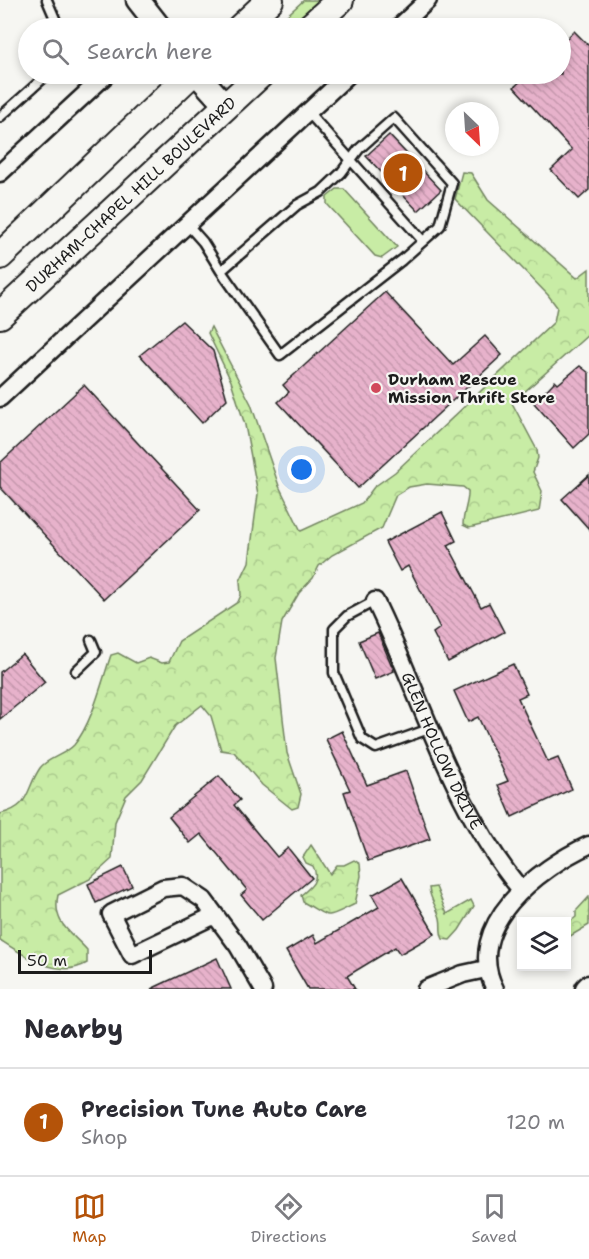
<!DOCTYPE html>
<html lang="en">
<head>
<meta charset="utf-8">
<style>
	:root { --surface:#fff; --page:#f7f7f7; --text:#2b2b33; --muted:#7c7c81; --line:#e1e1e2; --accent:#b45309 }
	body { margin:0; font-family:"Shantell Sans",sans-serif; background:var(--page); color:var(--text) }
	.controls { position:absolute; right:18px; bottom:18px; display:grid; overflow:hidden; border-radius:0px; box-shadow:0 3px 9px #0003 }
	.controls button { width:54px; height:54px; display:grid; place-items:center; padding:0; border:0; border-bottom:2px solid var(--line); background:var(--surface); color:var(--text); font:30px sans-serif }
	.compass { position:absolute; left:445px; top:102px; width:54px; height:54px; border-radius:50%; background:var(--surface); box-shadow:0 3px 9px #0003; rotate:155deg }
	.scale { position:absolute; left:18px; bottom:15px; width:134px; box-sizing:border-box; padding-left:6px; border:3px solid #1c1c1c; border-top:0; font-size:16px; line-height:21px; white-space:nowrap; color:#1c1c1c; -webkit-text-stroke:4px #f6f6f2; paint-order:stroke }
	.you { position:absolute; left:302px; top:470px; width:21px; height:21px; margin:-15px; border:4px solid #fff; border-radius:50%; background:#1a73e8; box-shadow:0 0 0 9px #1a73e833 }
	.badge { display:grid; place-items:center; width:39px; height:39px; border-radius:50%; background:var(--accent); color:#fff; font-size:20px; font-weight:700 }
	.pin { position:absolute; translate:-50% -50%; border:3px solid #fff; box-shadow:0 2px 6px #0006 }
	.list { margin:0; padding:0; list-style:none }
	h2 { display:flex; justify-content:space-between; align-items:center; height:78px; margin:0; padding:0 24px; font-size:26px }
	h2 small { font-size:20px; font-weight:400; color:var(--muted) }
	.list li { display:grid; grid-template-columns:39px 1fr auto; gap:18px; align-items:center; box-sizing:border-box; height:108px; padding:0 24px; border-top:2px solid var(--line) }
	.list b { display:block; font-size:22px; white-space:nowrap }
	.list p { margin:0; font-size:20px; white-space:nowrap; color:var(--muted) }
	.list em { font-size:20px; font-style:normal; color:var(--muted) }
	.icon { flex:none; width:33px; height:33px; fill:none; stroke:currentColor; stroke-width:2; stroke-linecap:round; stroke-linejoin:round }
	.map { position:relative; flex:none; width:589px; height:989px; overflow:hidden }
	.search { position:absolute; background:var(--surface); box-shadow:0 3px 9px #0003; left:18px; right:18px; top:18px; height:66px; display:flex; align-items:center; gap:15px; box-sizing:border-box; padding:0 21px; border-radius:33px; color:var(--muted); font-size:22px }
	.sheet { height:186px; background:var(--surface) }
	nav { display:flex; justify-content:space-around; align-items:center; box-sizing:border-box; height:84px; border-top:2px solid var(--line); background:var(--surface); font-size:16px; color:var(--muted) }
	nav a { display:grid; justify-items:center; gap:3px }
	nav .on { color:var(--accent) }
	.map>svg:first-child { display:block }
	.grass { fill:#c8eca5; stroke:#728460; stroke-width:1.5 }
	.forest { fill:url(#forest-crowns); stroke:#728460; stroke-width:1.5 }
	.building { fill:url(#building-back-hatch); stroke:#1c1c1c; stroke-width:1.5 }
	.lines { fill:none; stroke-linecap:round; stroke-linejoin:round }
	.lane-casing { stroke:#1c1c1c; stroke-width:13 }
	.street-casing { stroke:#1c1c1c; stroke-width:21 }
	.secondary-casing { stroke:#1c1c1c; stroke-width:27 }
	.primary-casing { stroke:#1c1c1c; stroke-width:30 }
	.lane { stroke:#f6f6f2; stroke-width:8 }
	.street { stroke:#f6f6f2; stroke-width:16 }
	.secondary { stroke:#f6f6f2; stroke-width:22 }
	.primary { stroke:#f6f6f2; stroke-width:26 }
	.poi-dot { fill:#d1495b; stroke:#f6f6f2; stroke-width:2 }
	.labels { text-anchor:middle; stroke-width:4.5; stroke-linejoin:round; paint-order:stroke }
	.street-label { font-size:16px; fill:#1c1c1c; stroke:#f6f6f2 }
	.poi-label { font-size:16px; font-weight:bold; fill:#1c1c1c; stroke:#f6f6f2; text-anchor:start }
</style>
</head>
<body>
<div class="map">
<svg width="589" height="989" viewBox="0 0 589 989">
	<defs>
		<pattern id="forest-crowns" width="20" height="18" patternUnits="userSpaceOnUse" patternTransform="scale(1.5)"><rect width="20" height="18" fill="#c8eca5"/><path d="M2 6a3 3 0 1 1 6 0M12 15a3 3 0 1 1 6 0" fill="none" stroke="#abca8d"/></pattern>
		<pattern id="building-back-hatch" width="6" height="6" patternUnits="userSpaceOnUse" patternTransform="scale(1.5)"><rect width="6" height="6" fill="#e7b2cb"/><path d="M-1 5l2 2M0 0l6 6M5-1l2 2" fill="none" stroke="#c698ae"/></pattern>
	</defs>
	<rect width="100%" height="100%" fill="#f6f6f2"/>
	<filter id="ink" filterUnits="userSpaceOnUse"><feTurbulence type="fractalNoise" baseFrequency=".0167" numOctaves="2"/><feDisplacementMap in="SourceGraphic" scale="12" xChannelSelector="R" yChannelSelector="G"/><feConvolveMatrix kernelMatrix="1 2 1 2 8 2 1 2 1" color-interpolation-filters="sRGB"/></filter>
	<g filter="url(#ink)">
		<g class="grass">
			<polygon points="304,0 326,0 295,28 273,28"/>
			<polygon points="337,189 344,189 397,247 382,258 375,256 327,204 327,197"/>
		</g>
		<g class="forest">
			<path d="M462 172 471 173 488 200 577 278 589 269V334L512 403 537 450 538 458 533 472 542 491 539 511 469 528 463 525C463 512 469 501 468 491L463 487 427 484 409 487 396 495 382 528 332 555 319 566 313 578 299 593 282 622 276 658 287 753 301 794 298 807 292 809 262 785 234 752 221 750 211 716 202 705 175 726 142 780 126 796 115 822 112 859 90 879 58 895C52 923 70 931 87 950V963C58 980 23 955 0 940V814C31 807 25 790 40 768 47 758 65 755 74 745 92 724 102 681 111 655L118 653 136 663 149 658 162 663 169 662 179 641 238 602 241 595 240 581 249 562 258 494 245 425 231 381 208 333 211 327 251 404 279 486 301 531 362 503 374 487 395 472 554 322 557 307 548 295 455 199Z"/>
			<path d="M311 845 330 874 337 865H344L354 860 360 864 361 876 355 904C322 920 332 918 303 902L301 895C311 887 320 880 313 866L306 863 303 857Z"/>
			<path d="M436 887 447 914 471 900 474 906 459 930 450 940 443 939C439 931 442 926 440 918 437 907 430 900 429 888Z"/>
			<polygon points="589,897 589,925 567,938 567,924 576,917 576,911"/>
		</g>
		<g class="building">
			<polygon points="574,31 589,46 589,190 579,199 551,170 572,150 514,87 529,74 561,74 561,44"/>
			<polygon points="389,135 441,190 418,211 366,156"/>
			<polygon points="385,292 453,365 485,336 502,355 358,488 278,402 289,392 283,385"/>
			<polygon points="182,321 213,351 227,399 202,423 140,355"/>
			<polygon points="580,366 589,373 589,434 574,448 534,403 555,381 558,384"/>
			<polygon points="84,385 200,510 104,599 0,487 0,463"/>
			<polygon points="589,475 589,529 562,499"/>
			<polygon points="442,512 456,541 448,545 481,607 489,603 504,632 448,662 433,633 440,628 408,566 400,571 385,542"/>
			<polygon points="378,633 394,671 375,679 359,641"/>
			<polygon points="22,654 45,682 0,719 0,672"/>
			<polygon points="513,664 527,694 518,698 548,762 558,758 572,789 512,817 498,785 508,781 478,717 468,722 454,691"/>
			<polygon points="342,731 367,785 406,771 430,839 368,861 344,792 350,790 326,739"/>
			<polygon points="219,776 240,800 234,805 277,857 288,848 312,878 262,920 241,895 247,890 201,834 190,843 169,817"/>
			<polygon points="123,867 132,886 96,903 88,884"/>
			<polygon points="402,878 435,934 400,954 395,947 347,976 355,989 308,989 286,951 313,935 317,943 379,907 372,895"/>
			<polygon points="217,958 231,989 151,989"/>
		</g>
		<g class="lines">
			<g class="lane-casing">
				<g id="lane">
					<polyline points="47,0 59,28"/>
					<polyline points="80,74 91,89"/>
					<polyline points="308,112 423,241"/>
					<polyline points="0,117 48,74"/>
					<polyline points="187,224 203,242 221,271 280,355 402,260 440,226 452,183 394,118 359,149 341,173 321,192 297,205 221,271"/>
					<polyline points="375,601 347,616 334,629 334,673 362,739 376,748 429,729"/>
					<polyline points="76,671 96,652 91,640"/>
				</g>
			</g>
			<g class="street-casing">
				<g id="street">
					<polyline points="398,28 428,0"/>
					<polyline points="0,173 107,74"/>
					<polyline points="0,398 349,74"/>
					<path id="s1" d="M375 601C423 699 450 804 521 890"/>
					<polyline points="215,915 132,955 111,914 163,888 183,886 204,900 238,946 263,989"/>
					<polyline points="426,989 463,974 486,969"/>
					<path d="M495 989C462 926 539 868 589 845"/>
				</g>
			</g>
			<g class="secondary-casing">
				<g id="secondary">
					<polyline points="138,0 160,28"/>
					<polyline points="197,74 226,106"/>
					<polyline points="587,989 589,987"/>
				</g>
			</g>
			<g class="primary-casing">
				<g id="primary">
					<polyline points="240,28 270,0"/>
					<polyline points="309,28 340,0"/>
					<polyline points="0,256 191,74"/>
					<path id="s2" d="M0 315 261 74"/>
				</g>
			</g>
			<use href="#lane" class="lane"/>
			<use href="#street" class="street"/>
			<use href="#secondary" class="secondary"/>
			<use href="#primary" class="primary"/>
		</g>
	</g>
	<circle class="poi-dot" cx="376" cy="388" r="6"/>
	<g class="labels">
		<g class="street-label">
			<text dy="6" stroke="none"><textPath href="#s2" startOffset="178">DURHAM-CHAPEL HILL BOULEVARD</textPath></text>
			<text dy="6" stroke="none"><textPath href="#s1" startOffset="164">GLEN HOLLOW DRIVE</textPath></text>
		</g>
		<g class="poi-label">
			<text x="388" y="385">Durham Rescue<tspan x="388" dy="18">Mission Thrift Store</tspan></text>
		</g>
	</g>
</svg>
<div class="controls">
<button><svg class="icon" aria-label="layers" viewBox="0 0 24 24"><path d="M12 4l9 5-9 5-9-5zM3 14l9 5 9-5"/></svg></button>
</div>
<svg class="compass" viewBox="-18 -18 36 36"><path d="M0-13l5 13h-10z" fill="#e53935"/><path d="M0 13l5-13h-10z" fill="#7c7c81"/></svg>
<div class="scale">50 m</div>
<div class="you"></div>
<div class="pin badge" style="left:403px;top:173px">1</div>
<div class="search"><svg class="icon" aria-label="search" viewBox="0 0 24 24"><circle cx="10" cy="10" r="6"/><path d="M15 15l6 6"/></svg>Search here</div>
</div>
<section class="sheet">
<h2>Nearby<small></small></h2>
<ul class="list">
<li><span class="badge">1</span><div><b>Precision Tune Auto Care</b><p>Shop</p></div><em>120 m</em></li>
</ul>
</section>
<nav>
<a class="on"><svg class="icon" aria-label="map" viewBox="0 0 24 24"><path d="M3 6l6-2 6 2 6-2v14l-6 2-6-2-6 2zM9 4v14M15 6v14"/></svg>Map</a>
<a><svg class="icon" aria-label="directions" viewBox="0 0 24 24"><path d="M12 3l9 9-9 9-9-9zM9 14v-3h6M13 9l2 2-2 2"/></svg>Directions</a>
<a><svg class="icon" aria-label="saved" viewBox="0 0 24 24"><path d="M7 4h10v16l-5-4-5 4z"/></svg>Saved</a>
</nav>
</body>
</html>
